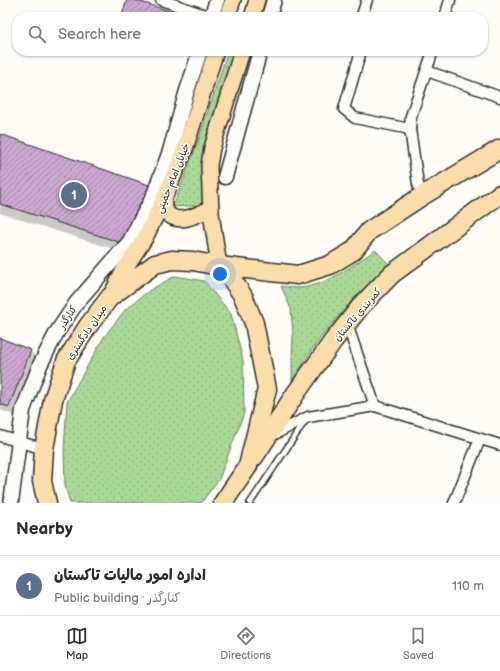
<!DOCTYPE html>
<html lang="en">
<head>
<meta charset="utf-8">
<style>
	:root { --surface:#fff; --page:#f7f7f7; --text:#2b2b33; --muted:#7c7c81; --line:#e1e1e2; --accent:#2b2b2b }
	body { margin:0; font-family:"Balsamiq Sans","Playpen Sans Arabic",sans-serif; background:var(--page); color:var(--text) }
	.you { position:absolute; left:220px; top:274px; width:14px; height:14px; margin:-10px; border:3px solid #fff; border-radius:50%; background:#1a73e8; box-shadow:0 0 0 6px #1a73e833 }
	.badge { display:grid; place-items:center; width:26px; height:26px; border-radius:50%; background:var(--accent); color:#fff; font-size:13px; font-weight:700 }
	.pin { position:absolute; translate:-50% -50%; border:2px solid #fff; box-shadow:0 1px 4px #0006 }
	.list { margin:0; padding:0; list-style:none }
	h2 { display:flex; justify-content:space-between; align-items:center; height:52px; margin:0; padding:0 16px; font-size:17px }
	h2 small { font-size:13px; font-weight:400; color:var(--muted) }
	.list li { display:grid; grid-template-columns:26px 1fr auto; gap:12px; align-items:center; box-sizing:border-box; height:60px; padding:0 16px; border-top:1px solid var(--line) }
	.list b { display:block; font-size:15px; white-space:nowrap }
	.list p { margin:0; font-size:13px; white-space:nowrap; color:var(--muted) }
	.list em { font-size:13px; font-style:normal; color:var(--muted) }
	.icon { flex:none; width:22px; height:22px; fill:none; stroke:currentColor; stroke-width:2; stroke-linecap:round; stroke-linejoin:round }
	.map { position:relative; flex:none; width:500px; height:503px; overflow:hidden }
	.search { position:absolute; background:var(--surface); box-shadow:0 1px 3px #0004; left:12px; right:12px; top:12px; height:44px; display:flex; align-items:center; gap:10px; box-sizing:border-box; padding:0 14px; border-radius:16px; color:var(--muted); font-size:15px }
	.sheet { height:112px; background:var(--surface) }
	nav { display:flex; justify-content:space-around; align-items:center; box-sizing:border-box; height:56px; border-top:1px solid var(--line); background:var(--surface); font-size:11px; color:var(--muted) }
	nav a { display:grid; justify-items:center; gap:2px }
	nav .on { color:var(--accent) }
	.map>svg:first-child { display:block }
	.grass { fill:url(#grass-dots); stroke:#6a8160 }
	.shadow { fill:#0003 }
	.building { fill:url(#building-hatch); stroke:#2b2b2b }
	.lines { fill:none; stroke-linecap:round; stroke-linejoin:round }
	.lane-casing { stroke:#2b2b2b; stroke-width:8 }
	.street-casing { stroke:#2b2b2b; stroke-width:13 }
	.secondary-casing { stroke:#2b2b2b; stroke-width:17 }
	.primary-casing { stroke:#2b2b2b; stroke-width:18 }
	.highway-casing { stroke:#2b2b2b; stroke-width:21 }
	.lane { stroke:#fdfcf7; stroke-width:5 }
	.street { stroke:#fdfcf7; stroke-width:10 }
	.secondary { stroke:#fdfcf7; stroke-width:14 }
	.primary { stroke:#faddab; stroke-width:15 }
	.highway { stroke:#faddab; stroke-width:18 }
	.labels { text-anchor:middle; stroke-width:3; stroke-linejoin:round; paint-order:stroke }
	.street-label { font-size:10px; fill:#2b2b2b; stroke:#fdfcf7 }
</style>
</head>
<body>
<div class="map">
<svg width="500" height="503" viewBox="0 0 500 503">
	<defs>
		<pattern id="grass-dots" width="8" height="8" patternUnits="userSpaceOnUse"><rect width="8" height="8" fill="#a9d796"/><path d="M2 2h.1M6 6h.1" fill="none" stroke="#92b981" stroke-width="1.8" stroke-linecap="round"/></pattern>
		<pattern id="building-hatch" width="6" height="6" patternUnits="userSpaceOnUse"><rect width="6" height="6" fill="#cba7d1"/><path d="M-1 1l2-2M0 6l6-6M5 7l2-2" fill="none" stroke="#a588aa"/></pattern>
	</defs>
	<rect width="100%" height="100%" fill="#fdfcf7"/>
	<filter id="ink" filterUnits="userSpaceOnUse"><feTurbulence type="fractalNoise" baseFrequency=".025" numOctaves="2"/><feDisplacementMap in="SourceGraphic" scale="8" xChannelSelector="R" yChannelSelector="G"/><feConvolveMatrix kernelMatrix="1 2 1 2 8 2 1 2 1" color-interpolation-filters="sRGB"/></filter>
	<g filter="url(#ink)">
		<g class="grass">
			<polygon points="228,51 234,51 207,135 202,161 203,205 173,207 198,141"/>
			<path d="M375 250 391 266C364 287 340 313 319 340 309 353 301 368 292 381V359L293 335 291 309 281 286C287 287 294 288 300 288 328 285 353 265 375 250Z"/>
			<polygon points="175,276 204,281 231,314 243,360 244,413 219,479 201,503 70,503 65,486 64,450 67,402 104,337 125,310 150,290"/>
		</g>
		<g class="shadow">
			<polygon points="0,135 152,187 129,254 0,213"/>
			<polygon points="0,339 31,351 36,359 14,415 0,410"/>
		</g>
		<g class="building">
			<polygon points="127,0 135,0 178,14 177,17 126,17 122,15"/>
			<polygon points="0,134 152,186 122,243 0,204"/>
			<polygon points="0,338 31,350 9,407 0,404"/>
		</g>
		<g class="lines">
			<g class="lane-casing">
				<polyline id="lane" points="250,503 305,421"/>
			</g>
			<g class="street-casing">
				<g id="street">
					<polyline points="161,0 211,17"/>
					<polyline points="364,17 362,15 367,0"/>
					<polyline points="445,17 450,0"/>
					<polyline points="361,51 344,109 355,118 410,129"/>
					<polyline points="427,71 500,97"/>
					<polyline points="422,196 418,184 410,129 411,116 433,51"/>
					<polyline points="347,324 375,406"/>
					<polyline points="0,436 44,449"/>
					<polyline points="271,436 308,417 375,406 500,445"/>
					<polyline points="454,503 480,439"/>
				</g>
			</g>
			<g class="secondary-casing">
				<g id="secondary">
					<polyline points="211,17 217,0"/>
					<polyline points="269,17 274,0"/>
					<polyline points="225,177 260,51"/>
					<polyline points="11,503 23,410 40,365 57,332 77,302 130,241 140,221 153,197 170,151 186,94 200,51"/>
				</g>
			</g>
			<g class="primary-casing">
				<g id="primary">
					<polyline points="227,17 233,0"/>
					<polyline points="252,17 257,0"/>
					<path d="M163 201C164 205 165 210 167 213 179 226 199 214 211 208"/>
					<polyline points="219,266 211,213 209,165 212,148 242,51"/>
					<polyline points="110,297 124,270 145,238 163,201 185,149 216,51"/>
				</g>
			</g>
			<g class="highway-casing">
				<g id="highway">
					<polyline points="219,266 298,275 330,265 353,251 369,231 422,196 500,149"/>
					<polyline points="254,457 296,393 333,341 361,306 392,274 500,194"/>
					<polyline points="47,503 42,481 44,449 53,400 66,361 88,326 110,297 155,264 172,260 193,261 219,266 233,281 243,296 254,323 267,389 248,466 223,503"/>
				</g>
			</g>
			<use href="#lane" class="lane"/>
			<use href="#street" class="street"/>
			<use href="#secondary" class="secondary"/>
			<use href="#primary" class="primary"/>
			<use href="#highway" class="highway"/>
		</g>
	</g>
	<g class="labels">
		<g class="street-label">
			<text transform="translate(172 178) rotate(-68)" y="4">خیابان امام خمینی</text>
			<text transform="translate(357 314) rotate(-49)" y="4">کمربندی تاکستان</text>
			<text transform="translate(67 317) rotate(-57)" y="4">کنارگذر</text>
			<text transform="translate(86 332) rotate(-56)" y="4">میدان دادگستری</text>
		</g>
	</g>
</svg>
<div class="you"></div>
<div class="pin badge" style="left:74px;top:195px;background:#5c6f8a">1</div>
<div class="search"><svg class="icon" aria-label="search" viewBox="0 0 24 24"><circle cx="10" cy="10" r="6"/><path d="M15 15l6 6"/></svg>Search here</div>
</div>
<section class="sheet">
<h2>Nearby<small></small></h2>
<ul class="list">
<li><span class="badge" style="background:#5c6f8a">1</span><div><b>اداره امور مالیات تاکستان</b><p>Public building · کنارگذر</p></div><em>110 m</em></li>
</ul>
</section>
<nav>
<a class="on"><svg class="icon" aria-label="map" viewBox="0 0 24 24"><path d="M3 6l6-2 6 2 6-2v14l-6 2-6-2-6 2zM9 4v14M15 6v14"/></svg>Map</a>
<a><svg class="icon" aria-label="directions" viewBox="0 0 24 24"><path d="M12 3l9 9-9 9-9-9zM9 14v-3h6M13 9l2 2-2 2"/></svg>Directions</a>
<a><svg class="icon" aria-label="saved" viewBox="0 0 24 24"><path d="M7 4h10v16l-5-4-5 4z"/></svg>Saved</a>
</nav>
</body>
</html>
